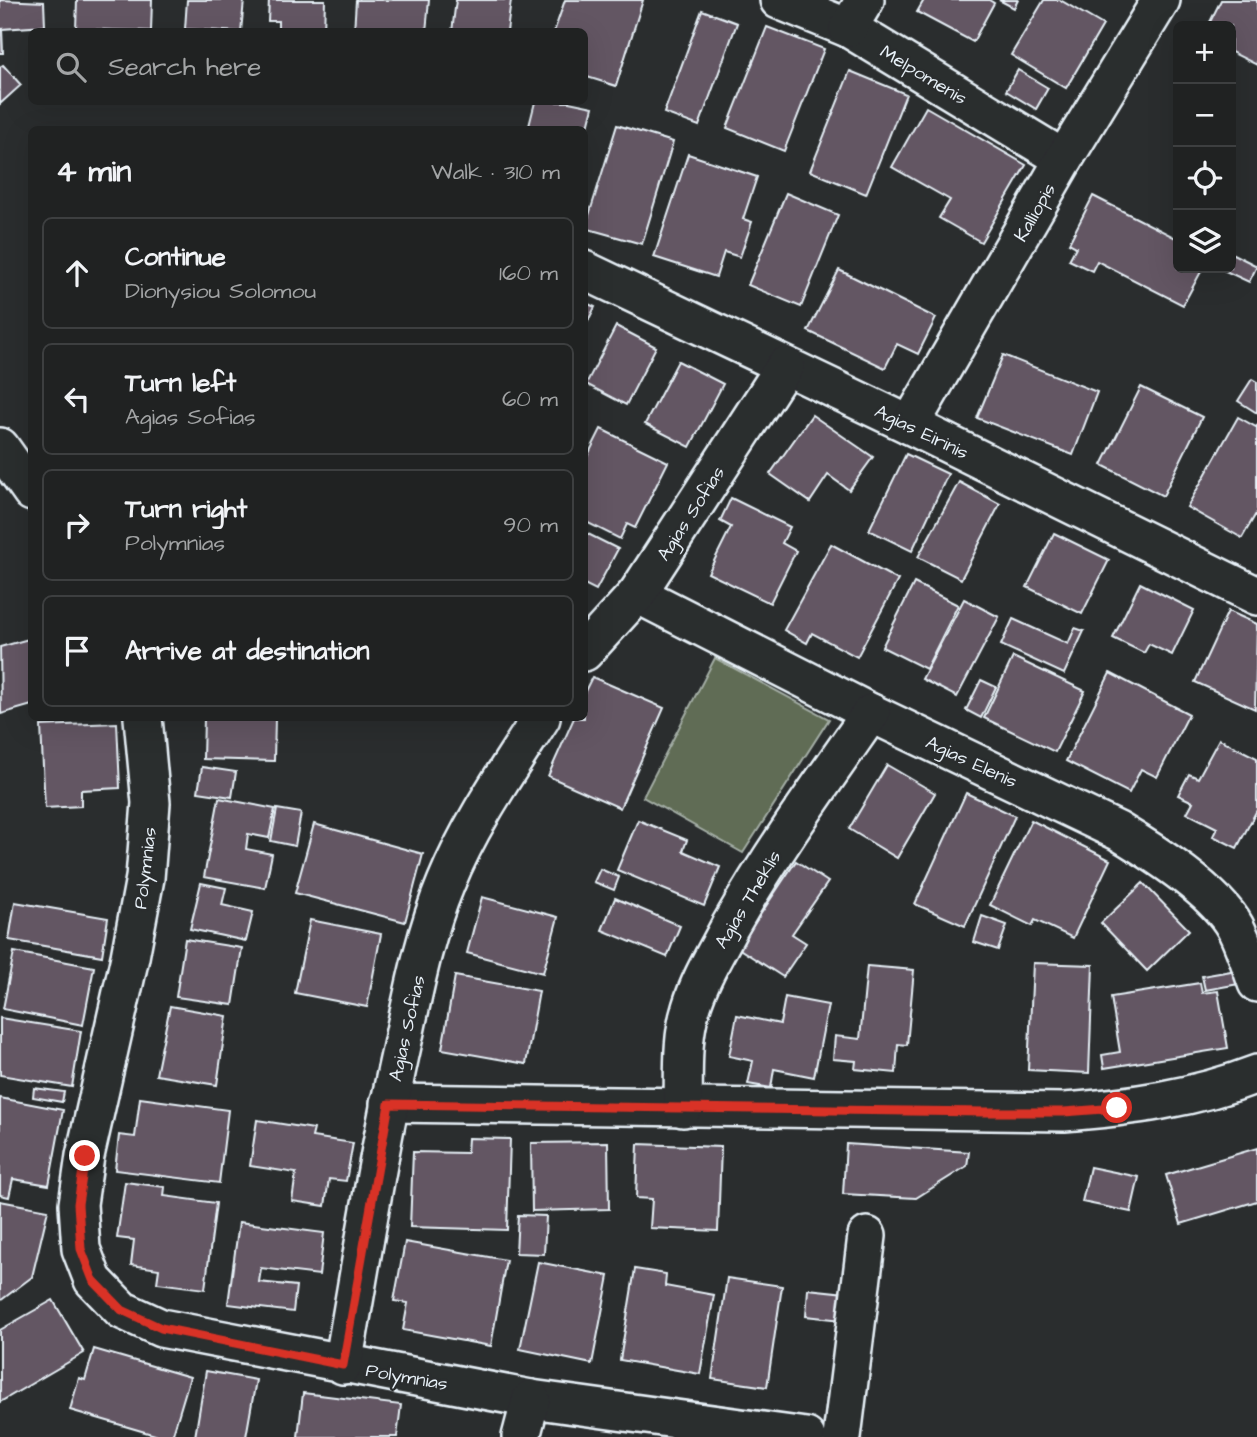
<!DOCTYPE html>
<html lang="en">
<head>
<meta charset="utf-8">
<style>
	:root { --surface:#202222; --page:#282a2a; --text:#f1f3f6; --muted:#a2a4a5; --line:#3d3f40 }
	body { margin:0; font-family:"Architects Daughter",sans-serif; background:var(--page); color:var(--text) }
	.controls { position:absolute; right:21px; top:21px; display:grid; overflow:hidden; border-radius:10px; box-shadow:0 7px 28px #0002 }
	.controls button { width:63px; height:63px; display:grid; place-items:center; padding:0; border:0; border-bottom:2px solid var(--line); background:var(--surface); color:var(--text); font:35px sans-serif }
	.stop { position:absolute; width:21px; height:21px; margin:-16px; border:5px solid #d93025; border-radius:50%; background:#fff }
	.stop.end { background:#d93025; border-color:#fff; box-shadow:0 2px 7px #0008 }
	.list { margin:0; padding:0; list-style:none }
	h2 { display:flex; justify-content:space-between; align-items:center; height:91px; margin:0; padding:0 28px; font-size:30px }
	h2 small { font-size:23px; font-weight:400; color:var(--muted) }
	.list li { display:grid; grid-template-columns:46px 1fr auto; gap:21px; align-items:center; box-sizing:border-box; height:112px; margin:0 14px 14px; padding:0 14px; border:2px solid var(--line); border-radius:10px }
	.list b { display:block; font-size:26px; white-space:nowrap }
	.list p { margin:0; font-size:23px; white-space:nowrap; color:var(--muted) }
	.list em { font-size:23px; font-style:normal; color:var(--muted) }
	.icon { flex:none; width:38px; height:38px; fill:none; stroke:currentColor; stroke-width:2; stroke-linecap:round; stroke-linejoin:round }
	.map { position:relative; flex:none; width:1257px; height:1437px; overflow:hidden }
	.search { position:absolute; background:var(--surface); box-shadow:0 7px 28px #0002; left:28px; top:28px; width:560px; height:77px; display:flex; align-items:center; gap:18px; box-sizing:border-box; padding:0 24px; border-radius:10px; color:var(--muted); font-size:26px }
	.panel { position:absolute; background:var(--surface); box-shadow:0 7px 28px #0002; left:28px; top:126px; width:560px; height:595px; border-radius:10px }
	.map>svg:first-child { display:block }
	.green { fill:#606c54; stroke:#a4aea6; stroke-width:2 }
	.building { fill:#635663; stroke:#e8f1f8; stroke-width:2 }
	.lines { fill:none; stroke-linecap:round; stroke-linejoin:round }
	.minor-casing { stroke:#e8f1f8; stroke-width:42 }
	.minor { stroke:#2a2d2e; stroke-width:37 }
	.route { stroke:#d93025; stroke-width:9 }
	.labels { text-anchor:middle; stroke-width:5; stroke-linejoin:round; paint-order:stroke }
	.street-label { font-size:19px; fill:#e8f1f8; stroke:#2a2d2e }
</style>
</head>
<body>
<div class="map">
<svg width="1257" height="1437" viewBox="0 0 1257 1437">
	<rect width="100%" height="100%" fill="#2a2d2e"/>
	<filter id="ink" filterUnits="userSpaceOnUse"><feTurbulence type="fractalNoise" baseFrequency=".0143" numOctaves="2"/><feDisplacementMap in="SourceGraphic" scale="14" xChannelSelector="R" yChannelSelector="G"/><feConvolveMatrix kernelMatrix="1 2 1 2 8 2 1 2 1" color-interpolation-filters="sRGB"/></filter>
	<g filter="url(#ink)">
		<polygon class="green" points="715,658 829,719 743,853 643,797"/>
		<g class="building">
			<polygon points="0,0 44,2 45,26 2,29 3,53 0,53"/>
			<polygon points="77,0 152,0 151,31 76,29"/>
			<polygon points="187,0 244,0 241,32 185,29"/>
			<polygon points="269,0 325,0 324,32 278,32 278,21 268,21"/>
			<polygon points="356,0 429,0 426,32 354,32"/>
			<polygon points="456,0 511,0 507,32 452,32"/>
			<polygon points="565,0 643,0 616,86 584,76 584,32 554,32"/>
			<polygon points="924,0 989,0 994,3 973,42 917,12"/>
			<polygon points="999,0 1018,0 1014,8"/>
			<polygon points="1044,0 1060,0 1103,25 1066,88 1011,55"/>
			<polygon points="1221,0 1257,0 1257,65 1231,52 1231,26 1208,26"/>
			<polygon points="702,10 737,23 699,126 664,113"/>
			<polygon points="767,27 824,49 784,151 727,128"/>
			<polygon points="3,65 21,85 0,104 0,67"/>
			<polygon points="1018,70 1048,88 1036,109 1006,91"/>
			<polygon points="850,71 906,94 866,194 810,171"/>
			<polygon points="535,102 569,102 593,107 584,142 584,130 528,130"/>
			<polygon points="926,107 1026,165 981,242 939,218 950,200 892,167"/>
			<polygon points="617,125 673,142 642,244 585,228"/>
			<polygon points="688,154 757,177 743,219 752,222 740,257 724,252 716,277 654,257"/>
			<polygon points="786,193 838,215 801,307 748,285"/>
			<polygon points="1093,196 1178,239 1178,268 1203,268 1183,305 1097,261 1092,271 1069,260 1076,247 1069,243"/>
			<polygon points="1231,253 1257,266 1249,282 1219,268 1231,268"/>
			<polygon points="839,270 936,318 918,354 897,344 885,368 808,331"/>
			<polygon points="584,302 595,307 584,329"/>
			<polygon points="616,326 656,347 626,405 586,384"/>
			<polygon points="1003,355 1097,392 1073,455 977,418"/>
			<polygon points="678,361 723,384 690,447 645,424"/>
			<polygon points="1252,379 1257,382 1257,413 1238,401"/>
			<polygon points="1141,387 1202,417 1163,496 1102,465"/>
			<polygon points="812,415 873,457 849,490 828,475 810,502 770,474"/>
			<polygon points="1238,417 1256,427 1257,426 1257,512 1242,538 1187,507"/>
			<polygon points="601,429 668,462 635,528 627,524 620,539 584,521 584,463"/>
			<polygon points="906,454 948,474 912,551 869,530"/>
			<polygon points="959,482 1000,504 961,579 918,557"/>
			<polygon points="731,498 790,527 782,543 796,551 770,603 708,573 731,527 720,521"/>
			<polygon points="584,532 618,549 596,590 584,584"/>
			<polygon points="1054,533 1109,560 1082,614 1027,587"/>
			<polygon points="831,544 898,580 857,657 812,633 807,643 784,630"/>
			<polygon points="914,583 958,605 926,669 882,647"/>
			<polygon points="1140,583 1194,610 1172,655 1149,644 1144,653 1113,638"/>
			<polygon points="964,599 999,617 957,697 922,679"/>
			<polygon points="1228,611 1257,624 1255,709 1195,682"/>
			<polygon points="1013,619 1068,644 1075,628 1084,631 1064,674 1001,645"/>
			<polygon points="32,638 32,705 1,714 0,647"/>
			<polygon points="1013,657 1085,691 1055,752 984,718"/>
			<polygon points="1110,673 1189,714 1157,777 1141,769 1129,793 1066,761"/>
			<polygon points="592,677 664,708 620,808 548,776 574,718 584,718 584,693"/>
			<polygon points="981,680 996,687 981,718 966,710"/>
			<polygon points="204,718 275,718 274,761 203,759"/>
			<polygon points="117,723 120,788 81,790 81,806 45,808 41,726"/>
			<polygon points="1219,739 1257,758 1257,810 1237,848 1213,836 1217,828 1187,813 1193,802 1178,795 1189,774 1198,778"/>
			<polygon points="887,765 935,793 897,858 849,829"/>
			<polygon points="202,767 236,772 232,797 198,792"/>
			<polygon points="966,793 1015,816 965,926 915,904"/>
			<polygon points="219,798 275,809 269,838 248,834 246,849 272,854 265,888 204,877"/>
			<polygon points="277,809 301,813 295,846 271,841"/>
			<polygon points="638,820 687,840 683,851 720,867 704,906 617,870"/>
			<polygon points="1031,820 1110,860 1073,938 1035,920 1032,926 990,905"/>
			<polygon points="314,824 423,854 405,922 295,893"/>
			<polygon points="796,861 828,882 792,934 806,943 783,977 738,948"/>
			<polygon points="600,869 619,877 614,890 594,882"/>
			<polygon points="201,883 226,888 222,905 253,912 246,941 190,929"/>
			<polygon points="1143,883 1189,930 1147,971 1101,923"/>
			<polygon points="482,897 558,917 543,973 467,953"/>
			<polygon points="615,898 680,926 667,957 602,930"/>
			<polygon points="15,902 108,918 102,956 9,940"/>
			<polygon points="982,916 1007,925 998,950 974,942"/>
			<polygon points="310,920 381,934 367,1007 295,993"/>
			<polygon points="185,939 242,948 233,1005 176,997"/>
			<polygon points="14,952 94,967 83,1025 3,1009"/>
			<polygon points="1033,963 1093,965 1089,1073 1028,1070"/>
			<polygon points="867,966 914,970 907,1045 898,1044 896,1073 855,1069 856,1061 833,1059 835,1036 860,1039"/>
			<polygon points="1237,970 1239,984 1205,990 1202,976"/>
			<polygon points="455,976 539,991 526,1064 442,1049"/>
			<polygon points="1200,983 1202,993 1218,991 1228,1048 1104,1068 1102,1055 1120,1052 1111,997"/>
			<polygon points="785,997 828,1005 814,1077 774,1069 771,1088 748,1084 753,1061 729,1056 737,1015 780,1024"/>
			<polygon points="170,1006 227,1016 217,1085 156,1075"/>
			<polygon points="0,1018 81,1031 72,1087 0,1075"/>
			<polygon points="34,1088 64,1092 62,1102 33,1097"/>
			<polygon points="0,1098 63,1110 49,1185 13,1179 9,1197 0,1195"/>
			<polygon points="140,1098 228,1110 219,1183 115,1170 119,1135 135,1137"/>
			<polygon points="257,1120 314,1129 312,1137 353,1143 346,1181 329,1179 325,1206 292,1201 296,1173 250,1166"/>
			<polygon points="468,1138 510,1139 507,1230 410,1227 413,1152 467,1153"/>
			<polygon points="608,1142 609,1209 532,1211 531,1143"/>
			<polygon points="638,1144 721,1147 718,1231 650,1228 652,1199 636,1198"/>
			<polygon points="846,1144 969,1152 967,1166 916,1198 843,1194"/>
			<polygon points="1257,1148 1257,1201 1181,1224 1166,1175"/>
			<polygon points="1090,1167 1139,1177 1131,1212 1082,1202"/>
			<polygon points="125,1182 165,1187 164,1196 216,1203 205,1289 157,1283 159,1269 131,1265 134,1240 117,1238"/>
			<polygon points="0,1201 48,1210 32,1277 0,1301"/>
			<polygon points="518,1215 546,1216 544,1254 516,1253"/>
			<polygon points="239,1222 324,1233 319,1275 261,1268 259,1282 296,1286 293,1312 228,1304"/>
			<polygon points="405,1242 506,1260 491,1346 403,1330 408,1303 394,1301"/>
			<polygon points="538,1262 609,1276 592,1364 520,1349"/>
			<polygon points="635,1269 666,1274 665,1286 714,1295 700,1374 620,1360"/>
			<polygon points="727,1278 782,1286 767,1387 712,1379"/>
			<polygon points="808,1289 845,1293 842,1320 806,1316"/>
			<polygon points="53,1300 84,1353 0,1402 0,1330"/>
			<polygon points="94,1349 190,1377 172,1437 162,1437 70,1410 79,1378 85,1380"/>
			<polygon points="206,1371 256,1380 246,1437 195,1437"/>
			<polygon points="303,1393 401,1405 397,1437 298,1437"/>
		</g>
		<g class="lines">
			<g class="minor-casing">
				<g id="minor">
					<polyline points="779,0 848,28 1064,159"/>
					<polyline points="848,28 865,0"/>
					<polyline points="584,270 910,425 1257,596"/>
					<polyline points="910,425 1064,159 1161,0"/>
					<polyline points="0,447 32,492"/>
					<path d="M637 594 871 713 1118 831C1153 852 1215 891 1235 927 1244 944 1250 964 1257 983"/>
					<polyline points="584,652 637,594 785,366"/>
					<polyline points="143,718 151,803 145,878 130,957 85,1156 78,1204 81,1249 93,1280 122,1310 161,1328 531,1399 806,1437"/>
					<path d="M389 1103 1064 1112C1130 1107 1195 1098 1257 1074"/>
					<path d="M683 1108C684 1075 681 1039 691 1008 700 978 716 953 730 926 772 852 822 783 871 713"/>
					<path d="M343 1365C362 1257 379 1148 403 1041 414 989 425 933 446 883 470 824 507 771 541 718"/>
					<polyline points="521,1437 531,1399"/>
					<polyline points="842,1437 867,1236"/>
				</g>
			</g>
			<use href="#minor" class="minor"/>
		</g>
	</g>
	<g class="lines" filter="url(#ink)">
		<polyline class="route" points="85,1156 78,1204 81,1249 93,1280 122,1310 161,1328 343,1365 389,1104 986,1112 1064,1112 1117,1108"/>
	</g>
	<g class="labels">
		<g class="street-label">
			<text transform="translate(924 74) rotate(31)" y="7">Melpomenis</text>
			<text transform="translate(1034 212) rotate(-60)" y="7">Kalliopis</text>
			<text transform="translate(922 431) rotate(26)" y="7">Agias Eirinis</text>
			<text transform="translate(690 513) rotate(-57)" y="7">Agias Sofias</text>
			<text transform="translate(972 761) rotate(25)" y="7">Agias Elenis</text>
			<text transform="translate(144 868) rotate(-83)" y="7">Polymnias</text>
			<text transform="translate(747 899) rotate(-59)" y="7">Agias Theklis</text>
			<text transform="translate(406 1028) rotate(-77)" y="7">Agias Sofias</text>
			<text transform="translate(407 1376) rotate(10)" y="7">Polymnias</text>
		</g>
	</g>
</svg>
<div class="controls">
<button>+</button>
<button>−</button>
<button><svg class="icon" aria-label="locate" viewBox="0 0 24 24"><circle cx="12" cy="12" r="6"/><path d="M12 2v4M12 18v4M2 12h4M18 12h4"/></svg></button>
<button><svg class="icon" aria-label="layers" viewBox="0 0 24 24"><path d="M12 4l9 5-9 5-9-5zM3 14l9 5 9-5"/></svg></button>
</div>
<div class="stop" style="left:1117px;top:1108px"></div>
<div class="stop end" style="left:85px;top:1156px"></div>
<div class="search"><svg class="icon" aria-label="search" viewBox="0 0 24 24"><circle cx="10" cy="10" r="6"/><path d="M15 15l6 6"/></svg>Search here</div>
<section class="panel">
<h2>4 min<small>Walk · 310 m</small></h2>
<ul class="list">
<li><svg class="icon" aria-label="ahead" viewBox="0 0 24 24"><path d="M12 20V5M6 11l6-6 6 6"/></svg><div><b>Continue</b><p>Dionysiou Solomou</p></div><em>160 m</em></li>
<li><svg class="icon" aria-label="left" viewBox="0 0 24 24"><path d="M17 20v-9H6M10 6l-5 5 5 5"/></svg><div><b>Turn left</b><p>Agias Sofias</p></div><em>60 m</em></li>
<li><svg class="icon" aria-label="right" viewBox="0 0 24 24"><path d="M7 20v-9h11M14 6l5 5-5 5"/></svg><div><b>Turn right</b><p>Polymnias</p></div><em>90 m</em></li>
<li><svg class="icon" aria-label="arrive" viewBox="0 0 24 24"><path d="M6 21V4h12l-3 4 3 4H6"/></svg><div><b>Arrive at destination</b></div></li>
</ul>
</section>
</div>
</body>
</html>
